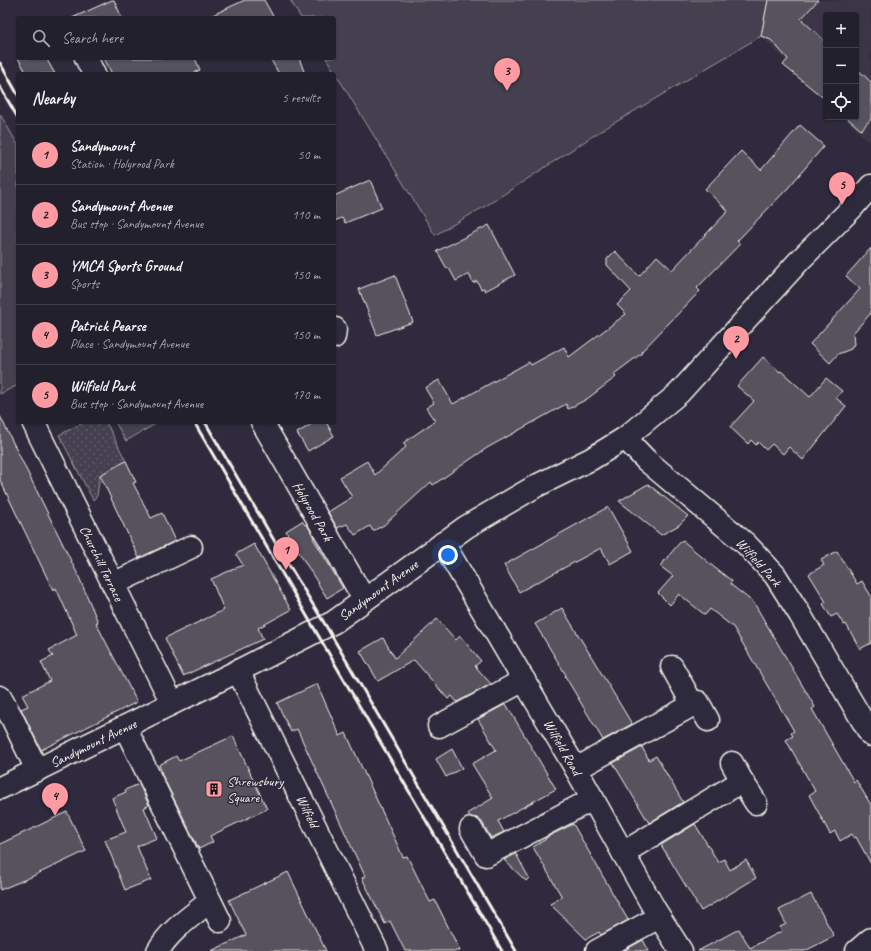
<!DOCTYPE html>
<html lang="en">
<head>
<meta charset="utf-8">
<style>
	:root { --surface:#23202e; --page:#2f2d3a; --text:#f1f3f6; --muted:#a3a3aa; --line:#403e4a; --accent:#ff9aa2 }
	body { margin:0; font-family:Caveat,sans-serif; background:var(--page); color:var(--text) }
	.controls { position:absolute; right:12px; top:12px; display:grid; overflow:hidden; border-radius:4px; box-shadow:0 1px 3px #0004 }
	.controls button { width:36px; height:36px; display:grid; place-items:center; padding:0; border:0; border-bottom:1px solid var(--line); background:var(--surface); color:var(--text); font:20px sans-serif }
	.you { position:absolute; left:448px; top:555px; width:14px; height:14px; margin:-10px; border:3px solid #fff; border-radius:50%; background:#1a73e8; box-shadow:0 0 0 6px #1a73e833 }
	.badge { display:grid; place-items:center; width:26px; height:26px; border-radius:50%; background:var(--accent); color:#111; font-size:13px; font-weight:700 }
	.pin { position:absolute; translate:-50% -33px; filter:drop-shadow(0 1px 2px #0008) }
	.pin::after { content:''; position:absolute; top:21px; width:14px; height:12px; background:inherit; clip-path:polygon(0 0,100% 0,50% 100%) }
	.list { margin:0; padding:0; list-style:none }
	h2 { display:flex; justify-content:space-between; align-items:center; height:52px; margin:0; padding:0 16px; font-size:17px }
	h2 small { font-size:13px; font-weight:400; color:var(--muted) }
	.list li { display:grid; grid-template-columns:26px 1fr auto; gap:12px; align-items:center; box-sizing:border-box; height:60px; padding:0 16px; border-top:1px solid var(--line) }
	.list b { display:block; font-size:15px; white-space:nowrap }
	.list p { margin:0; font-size:13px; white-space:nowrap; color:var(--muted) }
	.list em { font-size:13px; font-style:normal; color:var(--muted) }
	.icon { flex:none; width:22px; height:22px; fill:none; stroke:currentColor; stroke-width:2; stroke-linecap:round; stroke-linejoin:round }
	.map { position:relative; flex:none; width:871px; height:951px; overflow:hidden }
	.search { position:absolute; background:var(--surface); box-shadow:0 1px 3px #0004; left:16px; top:16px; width:320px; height:44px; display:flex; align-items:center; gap:10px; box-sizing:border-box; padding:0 14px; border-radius:4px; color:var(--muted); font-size:15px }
	.panel { position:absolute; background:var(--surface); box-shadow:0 1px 3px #0004; left:16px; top:72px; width:320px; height:352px; border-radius:4px }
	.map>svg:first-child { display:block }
	.built { fill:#3b3647 }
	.green { fill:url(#green-dots); stroke:#9c989c }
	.pitch { fill:#454050; stroke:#9c989c }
	.building { fill:#56525f; stroke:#f4f1e8 }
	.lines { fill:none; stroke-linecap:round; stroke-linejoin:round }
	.minor-casing { stroke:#f4f1e8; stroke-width:25 }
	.minor { stroke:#2f2a3d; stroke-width:22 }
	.rail { stroke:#f4f1e8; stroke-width:3 }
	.labels { text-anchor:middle; stroke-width:3; stroke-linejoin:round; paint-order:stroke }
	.street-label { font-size:14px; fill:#f4f1e8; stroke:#2f2a3d }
	.poi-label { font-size:14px; fill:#f4f1e8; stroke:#2f2a3d; text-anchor:start }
</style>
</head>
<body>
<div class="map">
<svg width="871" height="951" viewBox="0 0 871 951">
	<defs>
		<pattern id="green-dots" width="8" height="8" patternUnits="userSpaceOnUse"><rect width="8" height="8" fill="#454050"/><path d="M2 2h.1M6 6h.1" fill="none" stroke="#605c69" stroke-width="1.8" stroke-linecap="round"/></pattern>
	</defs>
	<rect width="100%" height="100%" fill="#2f2a3d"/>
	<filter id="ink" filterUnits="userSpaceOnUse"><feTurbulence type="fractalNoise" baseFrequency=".025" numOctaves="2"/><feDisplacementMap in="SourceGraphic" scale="8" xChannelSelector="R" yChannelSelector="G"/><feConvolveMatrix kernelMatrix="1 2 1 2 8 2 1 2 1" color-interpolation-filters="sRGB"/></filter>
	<g filter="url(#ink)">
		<polygon class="built" points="768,0 871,0 871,144 843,117 856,117 856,15 826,15 826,100 761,36"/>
		<polygon class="green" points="85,422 106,422 126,461 100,475 97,496 93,500 59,435"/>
		<g class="pitch">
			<polygon points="290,0 768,0 761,36 599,132 489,204 435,235 326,58 334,58 334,18 301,18"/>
			<polygon points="0,114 18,145 18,385 0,394"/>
			<polygon points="115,422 156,422 157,423 126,441"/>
		</g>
		<g class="building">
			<polygon points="112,0 114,0 122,18 72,18"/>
			<polygon points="245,0 264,0 274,18 206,18"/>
			<polygon points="768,0 818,0 801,19 826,42 826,100 783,65 788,59 771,40 761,36"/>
			<polygon points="18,58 46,58 55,74 27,74"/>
			<polygon points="104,58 195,58 200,70 191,74 112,74"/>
			<polygon points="270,58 299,58 305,74 279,74"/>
			<polygon points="856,68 871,82 871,119 861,130 846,117 856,117"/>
			<polygon points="800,125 824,146 788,188 737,241 740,244 697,288 700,291 641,352 642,353 614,374 616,377 587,399 568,409 566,404 487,448 433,485 431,482 384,525 373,531 370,526 355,535 347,524 337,528 328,512 352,497 340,477 367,461 375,475 406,447 403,443 435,421 426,408 434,403 425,388 439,380 453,404 529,362 531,365 564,347 569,357 626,314 617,305 631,291 607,265 607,259 615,251 639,276 657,256 672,270 728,211 705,189 741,151 761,170"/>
			<polygon points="370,180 382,208 345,223 342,218 334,221 334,196"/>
			<polygon points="489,225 515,275 485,291 484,288 481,289 477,281 473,283 469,274 456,281 449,268 447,269 437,251"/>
			<polygon points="871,248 871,313 853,333 854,344 851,349 838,354 830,363 810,344 860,289 846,276"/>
			<polygon points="395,275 413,322 377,335 359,289"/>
			<polygon points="763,357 780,372 781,371 810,397 826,378 842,391 836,398 846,406 803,460 789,447 783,454 772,444 766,450 758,442 756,445 751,440 748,444 730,427 754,401 737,386"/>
			<polygon points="0,416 79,577 98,622 96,623 137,702 41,750 21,709 28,706 22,695 50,681 41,662 53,656 49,650 77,635 56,588 53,590 0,480"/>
			<polygon points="315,422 326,422 334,436 308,451 297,433"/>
			<polygon points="126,461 136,482 133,483 151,518 162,513 175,541 139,558 100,475"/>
			<polygon points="648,484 688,516 679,525 661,535 619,501"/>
			<polygon points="608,507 633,551 610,564 601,548 519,592 504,565"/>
			<polygon points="302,521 305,525 307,524 314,538 313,538 343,588 327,598 295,546 280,552 275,543 288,535 286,531"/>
			<polygon points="682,540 715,568 732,581 730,584 754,603 815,707 812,709 854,782 856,780 871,805 871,864 856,837 854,838 852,834 840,841 835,831 830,834 809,795 815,791 786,740 793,736 791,733 794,731 733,627 710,609 705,615 679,594 670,605 658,593 673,576 660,566"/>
			<polygon points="254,544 291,610 258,628 263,639 183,676 165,638 224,610 211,579 243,565 236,554"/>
			<polygon points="837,551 857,584 862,581 871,596 871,643 860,649 846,624 844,625 837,614 831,617 823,604 826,602 809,574 824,565 821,560"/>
			<polygon points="562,608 632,724 603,740 565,676 566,675 535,624"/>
			<polygon points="437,619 456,640 460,636 481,661 475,666 491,684 457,702 452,696 448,699 414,660 378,681 360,651 383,638 395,658"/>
			<polygon points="317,684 340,736 346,733 403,857 407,856 430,902 435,900 460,951 405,951 390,921 385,924 362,878 365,876 297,729 291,732 277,703"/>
			<polygon points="506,704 556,789 498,821 504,832 491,838 482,822 477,818 470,817 468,813 493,798 472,764 496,750 478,719"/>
			<polygon points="233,736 267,809 210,836 213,842 199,849 161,773 162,773 159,765 176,756 179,761"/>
			<polygon points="642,747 649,760 656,756 683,802 649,823 613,763"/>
			<polygon points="452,749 462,768 446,777 436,759"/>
			<polygon points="139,784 149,805 144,808 157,838 137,846 151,880 125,890 105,840 126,832 112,798 126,792 125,790"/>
			<polygon points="67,812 86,851 31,877 0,890 0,844"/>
			<polygon points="573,824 628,920 601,935 599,932 586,939 550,904 562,897 533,847 546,839 545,838"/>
			<polygon points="695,824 718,862 724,859 730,870 746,860 756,878 701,911 661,845"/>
			<polygon points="516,854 529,878 526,881 504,860"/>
			<polygon points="288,872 326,951 211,951 246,935 229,900"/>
			<polygon points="811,894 834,936 805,951 698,951 739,929 750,948 782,931 780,927 786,924 779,910"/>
			<polygon points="643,940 649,951 623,951"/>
		</g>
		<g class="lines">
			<g class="minor-casing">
				<g id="minor">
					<polyline points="86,58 94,74"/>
					<polyline points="334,337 335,329"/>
					<polyline points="33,422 172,703"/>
					<polyline points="262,422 364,599"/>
					<polyline points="625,438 646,460 746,544 775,575 799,613 871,735"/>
					<polyline points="443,543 576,769 655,910 681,951"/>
					<polyline points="113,584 191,547"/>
					<polyline points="672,667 693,705"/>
					<polyline points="238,671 377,951"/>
					<polyline points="0,697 12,718 37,770"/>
					<polyline points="439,726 524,680"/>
					<polyline points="125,727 220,921"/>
					<polyline points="732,763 742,781"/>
					<polyline points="576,769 698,702 708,720"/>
					<polyline points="0,788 238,671 334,622 466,527 536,486 591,459 625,438 679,393 799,261 851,209 871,186"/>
					<polyline points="471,829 486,855 593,799"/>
					<polyline points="623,853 742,781 756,803"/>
					<path d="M158 951C170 930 192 916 210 901"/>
					<polyline points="597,951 659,917"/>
					<polyline points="857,951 871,939"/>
				</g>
			</g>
			<use href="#minor" class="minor"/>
			<g class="rail">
				<polyline points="0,63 18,95"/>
				<polyline points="0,87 18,118"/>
				<polyline points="194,422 502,951"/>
				<polyline points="205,422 275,542 326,626 516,951"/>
			</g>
		</g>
	</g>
	<defs>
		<g id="building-square" transform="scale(0.9)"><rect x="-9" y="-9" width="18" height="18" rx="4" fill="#ff9aa2" stroke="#2f2a3d"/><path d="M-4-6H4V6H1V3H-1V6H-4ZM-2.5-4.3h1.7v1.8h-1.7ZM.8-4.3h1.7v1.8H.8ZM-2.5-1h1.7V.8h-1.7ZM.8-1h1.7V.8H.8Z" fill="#111"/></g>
	</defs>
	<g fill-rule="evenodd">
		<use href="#building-square" x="214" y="789"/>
	</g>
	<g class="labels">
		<g class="street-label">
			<text transform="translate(313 511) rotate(60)" y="5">Holyrood Park</text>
			<text transform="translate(759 562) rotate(48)" y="5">Wilfield Park</text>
			<text transform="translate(102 563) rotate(64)" y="5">Churchill Terrace</text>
			<text transform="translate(378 590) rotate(-36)" y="5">Sandymount Avenue</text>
			<text transform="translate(93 743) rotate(-26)" y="5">Sandymount Avenue</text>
			<text transform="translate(563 747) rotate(60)" y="5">Wilfield Road</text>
			<text transform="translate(308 811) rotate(64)" y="5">Wilfield</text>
		</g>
		<g class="poi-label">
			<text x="227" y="786">Shrewsbury<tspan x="227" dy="16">Square</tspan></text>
		</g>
	</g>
</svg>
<div class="controls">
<button>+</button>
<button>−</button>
<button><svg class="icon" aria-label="locate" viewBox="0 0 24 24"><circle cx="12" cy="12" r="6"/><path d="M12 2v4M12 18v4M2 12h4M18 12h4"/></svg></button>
</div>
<div class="you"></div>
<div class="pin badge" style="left:286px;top:570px">1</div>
<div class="pin badge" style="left:736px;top:359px">2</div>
<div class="pin badge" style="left:507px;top:91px">3</div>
<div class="pin badge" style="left:55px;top:816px">4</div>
<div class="pin badge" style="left:842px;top:205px">5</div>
<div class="search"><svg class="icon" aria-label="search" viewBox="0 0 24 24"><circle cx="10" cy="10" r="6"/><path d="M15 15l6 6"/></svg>Search here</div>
<section class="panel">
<h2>Nearby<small>5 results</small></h2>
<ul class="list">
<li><span class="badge">1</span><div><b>Sandymount</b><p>Station · Holyrood Park</p></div><em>50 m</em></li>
<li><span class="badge">2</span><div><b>Sandymount Avenue</b><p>Bus stop · Sandymount Avenue</p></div><em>110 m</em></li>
<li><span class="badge">3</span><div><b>YMCA Sports Ground</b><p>Sports</p></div><em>150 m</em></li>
<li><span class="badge">4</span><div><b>Patrick Pearse</b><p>Place · Sandymount Avenue</p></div><em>150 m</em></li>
<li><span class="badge">5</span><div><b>Wilfield Park</b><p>Bus stop · Sandymount Avenue</p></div><em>170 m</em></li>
</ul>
</section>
</div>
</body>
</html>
